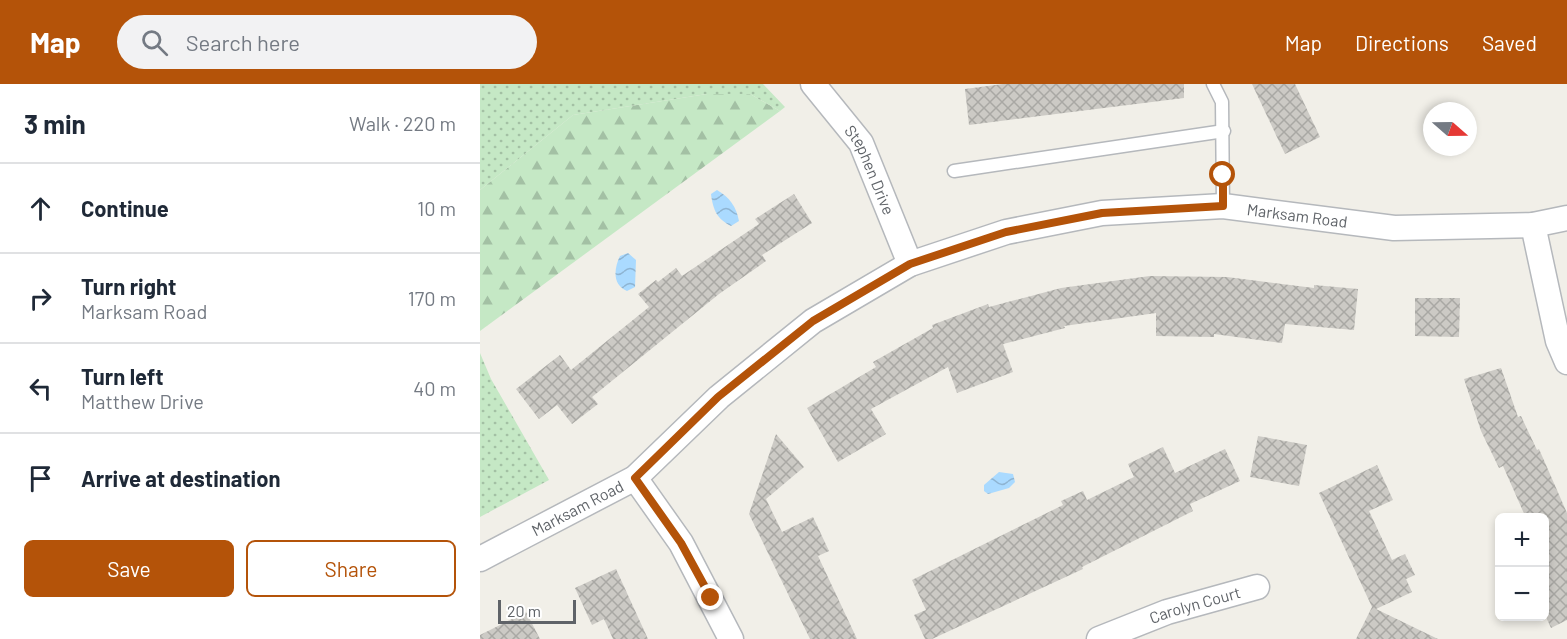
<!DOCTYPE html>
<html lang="en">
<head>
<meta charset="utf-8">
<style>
	:root { --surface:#fff; --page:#f2f2f3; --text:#1f2937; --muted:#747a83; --line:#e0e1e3; --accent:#b45309 }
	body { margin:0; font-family:Barlow,sans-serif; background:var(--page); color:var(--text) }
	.controls { position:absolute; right:18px; bottom:18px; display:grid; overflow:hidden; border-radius:9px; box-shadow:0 3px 9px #0003 }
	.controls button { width:54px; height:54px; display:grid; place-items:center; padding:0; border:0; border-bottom:2px solid var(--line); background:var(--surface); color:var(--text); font:30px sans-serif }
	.compass { position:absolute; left:943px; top:18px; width:54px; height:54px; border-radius:50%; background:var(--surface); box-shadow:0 3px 9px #0003; rotate:110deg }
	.scale { position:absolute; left:18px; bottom:15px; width:78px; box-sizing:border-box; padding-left:6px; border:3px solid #5f6368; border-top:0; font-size:16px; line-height:21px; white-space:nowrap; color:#5f6368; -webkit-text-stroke:4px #fff; paint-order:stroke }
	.stop { position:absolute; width:18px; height:18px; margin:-14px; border:4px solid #b45309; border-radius:50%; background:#fff }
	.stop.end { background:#b45309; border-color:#fff; box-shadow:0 2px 6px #0008 }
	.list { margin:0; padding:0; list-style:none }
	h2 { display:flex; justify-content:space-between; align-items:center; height:78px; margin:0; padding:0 24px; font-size:26px }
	h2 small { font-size:20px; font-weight:400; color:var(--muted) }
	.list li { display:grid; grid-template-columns:39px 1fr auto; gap:18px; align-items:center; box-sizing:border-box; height:90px; padding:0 24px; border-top:2px solid var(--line) }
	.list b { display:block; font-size:22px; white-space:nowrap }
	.list p { margin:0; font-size:20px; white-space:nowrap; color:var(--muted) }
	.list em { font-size:20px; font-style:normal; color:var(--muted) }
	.actions { display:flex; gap:12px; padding:18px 24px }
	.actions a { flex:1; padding:14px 0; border:2px solid var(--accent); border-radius:9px; text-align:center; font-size:21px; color:var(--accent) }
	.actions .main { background:var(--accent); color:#fff }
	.icon { flex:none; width:33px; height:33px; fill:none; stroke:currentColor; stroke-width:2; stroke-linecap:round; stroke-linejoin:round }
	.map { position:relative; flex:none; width:1087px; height:555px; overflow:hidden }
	header { display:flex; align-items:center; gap:36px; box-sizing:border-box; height:84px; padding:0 30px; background:var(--accent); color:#fff }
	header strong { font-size:28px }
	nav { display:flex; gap:33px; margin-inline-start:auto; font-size:21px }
	.search { width:420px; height:54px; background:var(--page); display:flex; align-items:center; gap:15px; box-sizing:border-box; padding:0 21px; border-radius:33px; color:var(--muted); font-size:22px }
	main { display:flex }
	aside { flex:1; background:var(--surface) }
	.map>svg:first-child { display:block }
	.forest { fill:url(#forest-firs) }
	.park { fill:url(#park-dots) }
	.water { fill:url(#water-waves) }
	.building { fill:url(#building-cross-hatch) }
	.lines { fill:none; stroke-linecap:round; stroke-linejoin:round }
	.service-casing { stroke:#b5b8bc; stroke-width:15 }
	.minor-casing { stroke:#b5b8bc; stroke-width:27 }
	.service { stroke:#fff; stroke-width:12 }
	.minor { stroke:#fff; stroke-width:24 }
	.route { stroke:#b45309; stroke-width:8 }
	.labels { text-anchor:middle; stroke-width:4.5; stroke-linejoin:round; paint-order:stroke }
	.street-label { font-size:16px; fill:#5f6368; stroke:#fff }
</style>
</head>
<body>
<header>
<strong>Map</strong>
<div class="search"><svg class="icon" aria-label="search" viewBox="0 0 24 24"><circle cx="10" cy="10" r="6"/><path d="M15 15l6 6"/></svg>Search here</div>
<nav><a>Map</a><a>Directions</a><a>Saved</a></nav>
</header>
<main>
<aside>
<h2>3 min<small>Walk · 220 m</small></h2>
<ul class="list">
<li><svg class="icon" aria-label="ahead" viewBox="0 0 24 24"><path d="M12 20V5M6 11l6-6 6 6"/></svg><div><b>Continue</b></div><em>10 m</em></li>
<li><svg class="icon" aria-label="right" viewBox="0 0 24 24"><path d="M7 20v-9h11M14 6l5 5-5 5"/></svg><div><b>Turn right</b><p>Marksam Road</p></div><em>170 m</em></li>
<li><svg class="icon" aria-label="left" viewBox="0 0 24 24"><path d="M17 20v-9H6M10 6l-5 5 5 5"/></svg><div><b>Turn left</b><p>Matthew Drive</p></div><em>40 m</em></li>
<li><svg class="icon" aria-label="arrive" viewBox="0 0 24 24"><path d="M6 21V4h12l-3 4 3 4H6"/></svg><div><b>Arrive at destination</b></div></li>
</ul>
<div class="actions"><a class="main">Save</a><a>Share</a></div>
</aside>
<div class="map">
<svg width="1087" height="555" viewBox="0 0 1087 555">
	<defs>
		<pattern id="forest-firs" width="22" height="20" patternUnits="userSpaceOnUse" patternTransform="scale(1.5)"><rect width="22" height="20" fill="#c5e8c5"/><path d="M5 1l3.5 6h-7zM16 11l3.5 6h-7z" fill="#a3c0a4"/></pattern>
		<pattern id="park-dots" width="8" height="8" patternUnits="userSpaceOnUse" patternTransform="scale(1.5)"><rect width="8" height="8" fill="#c5e8c5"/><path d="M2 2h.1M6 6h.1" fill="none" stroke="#a3c0a4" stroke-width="1.8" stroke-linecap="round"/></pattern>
		<pattern id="water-waves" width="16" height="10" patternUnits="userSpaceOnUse" patternTransform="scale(1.5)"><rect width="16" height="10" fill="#aadaff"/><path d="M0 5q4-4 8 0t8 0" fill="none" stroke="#8eb4d2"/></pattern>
		<pattern id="building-cross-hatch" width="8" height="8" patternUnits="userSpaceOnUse" patternTransform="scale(1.5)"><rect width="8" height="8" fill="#cccac5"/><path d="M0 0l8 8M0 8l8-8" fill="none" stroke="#a9a8a4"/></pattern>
	</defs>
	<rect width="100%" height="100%" fill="#f1efe8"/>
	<polygon class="forest" points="227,10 270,10 300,27 0,247 0,106 93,31"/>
	<g class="park">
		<polygon points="0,0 283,0 305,23 300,27 270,10 227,10 93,31 0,106"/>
		<polygon points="0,269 11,295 69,396 0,433"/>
	</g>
	<g class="water">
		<path d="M237 106C250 114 256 122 259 137L251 142C237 135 233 126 231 110Z"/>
		<path d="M148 169 156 176 155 203 147 207C132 201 134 184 140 172Z"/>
		<polygon points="519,388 533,390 535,398 529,404 508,410 504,407 504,401"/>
	</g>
	<g class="building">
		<polygon points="523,0 704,0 704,14 489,41 485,5"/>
		<polygon points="772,0 815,0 840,53 805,70"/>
		<polygon points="314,110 332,139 282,171 286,177 239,210 112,313 118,320 92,340 77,321 59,335 36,305 80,271 91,286 169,223 158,210 176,196 178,198 196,184 202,192 279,140 275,135"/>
		<polygon points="670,192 747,193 834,204 834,201 878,205 874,246 805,240 802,259 734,250 734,253 676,252 676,229 584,242 585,244 523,260 533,288 477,309 468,283 391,325 406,350 358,378 327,324 396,283 393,278 453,244 452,241 508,220 509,223 581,204"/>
		<polygon points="935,214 980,214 979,253 935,252"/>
		<polygon points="1021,284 1038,333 1041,332 1057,366 1059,365 1087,429 1087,536 1071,544 1065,531 1065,434 1046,434 1023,382 1019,384 1001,347 984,295"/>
		<polygon points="296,350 324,383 286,415 302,448 333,433 349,467 338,472 377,555 330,555 269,430"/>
		<polygon points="778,352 827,361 819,402 770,393"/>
		<polygon points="683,363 695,389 745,365 760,397 710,420 713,427 602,483 603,485 452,555 445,555 434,531 446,526 432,496 583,421 581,417 603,407 607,416 654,393 648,380"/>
		<polygon points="897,381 913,416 889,427 912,476 925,470 935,491 926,495 932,508 896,525 958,555 876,555 892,523 839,409"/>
		<polygon points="136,485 168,555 133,555 124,535 112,541 95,504"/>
		<polygon points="46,528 60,555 0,555 0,551"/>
	</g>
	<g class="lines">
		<g class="service-casing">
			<g id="service">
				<polyline points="733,0 742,18 743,122"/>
				<polyline points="474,87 744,47"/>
			</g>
		</g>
		<g class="minor-casing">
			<g id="minor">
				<path id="s1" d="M333 0 381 59 430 180"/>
				<polyline points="1053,141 1078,257 1087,278"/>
				<polyline points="155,394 201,459 251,555"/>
				<path id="s2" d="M0 475 155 394 239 313 333 237 430 180 526 148 622 129 743 122 914 144 1053 141 1087 134"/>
				<path id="s3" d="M619 555 687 528 777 503"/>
			</g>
		</g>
		<use href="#service" class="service"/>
		<use href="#minor" class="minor"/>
	</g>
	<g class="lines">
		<polyline class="route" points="231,514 201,459 155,394 238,313 333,237 430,180 526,148 622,129 743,122 743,91"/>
	</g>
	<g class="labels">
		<g class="street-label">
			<text dy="6" stroke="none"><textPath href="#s1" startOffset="104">Stephen Drive</textPath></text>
			<text dy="6" stroke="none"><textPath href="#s2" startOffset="920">Marksam Road</textPath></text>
			<text dy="6" stroke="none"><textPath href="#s2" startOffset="110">Marksam Road</textPath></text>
			<text dy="6" stroke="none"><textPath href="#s3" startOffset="102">Carolyn Court</textPath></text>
		</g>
	</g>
</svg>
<div class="controls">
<button>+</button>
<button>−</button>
</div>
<svg class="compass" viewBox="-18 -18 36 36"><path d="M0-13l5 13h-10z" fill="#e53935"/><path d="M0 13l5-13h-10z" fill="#747a83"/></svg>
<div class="scale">20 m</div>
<div class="stop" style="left:743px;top:91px"></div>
<div class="stop end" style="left:231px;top:514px"></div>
</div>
</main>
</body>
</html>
